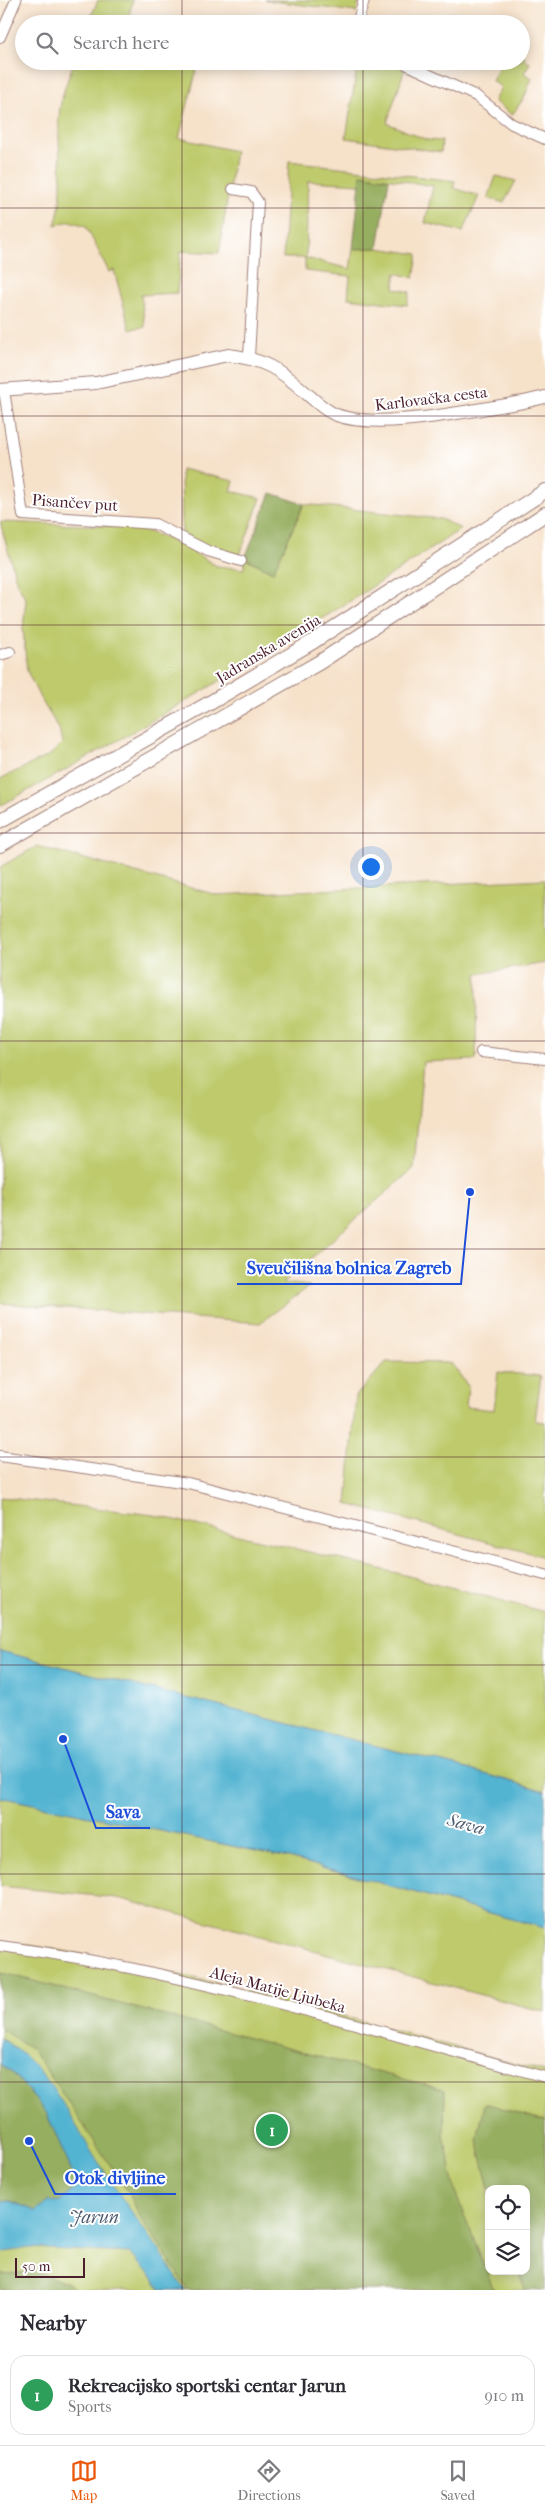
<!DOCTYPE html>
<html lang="en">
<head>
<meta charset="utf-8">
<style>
	:root { --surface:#fff; --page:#f7f7f7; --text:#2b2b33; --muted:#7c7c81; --line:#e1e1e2; --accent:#ea580c }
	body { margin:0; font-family:"IM FELL French Canon",serif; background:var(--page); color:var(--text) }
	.controls { position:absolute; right:15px; bottom:15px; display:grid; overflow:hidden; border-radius:10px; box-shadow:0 2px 12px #0003 }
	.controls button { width:45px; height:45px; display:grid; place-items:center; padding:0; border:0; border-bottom:1px solid var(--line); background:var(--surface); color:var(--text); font:25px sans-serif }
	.scale { position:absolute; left:15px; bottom:12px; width:70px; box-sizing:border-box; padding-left:5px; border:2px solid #4a1f2b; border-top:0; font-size:14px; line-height:18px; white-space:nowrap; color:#4a1f2b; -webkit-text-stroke:4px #fff; paint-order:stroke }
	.you { position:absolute; left:370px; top:866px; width:18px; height:18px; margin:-12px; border:4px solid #fff; border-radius:50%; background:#1a73e8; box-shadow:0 0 0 8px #1a73e833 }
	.badge { display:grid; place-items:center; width:32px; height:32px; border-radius:50%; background:var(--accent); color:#fff; font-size:16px; font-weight:700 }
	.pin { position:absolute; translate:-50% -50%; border:2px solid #fff; box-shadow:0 1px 5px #0006 }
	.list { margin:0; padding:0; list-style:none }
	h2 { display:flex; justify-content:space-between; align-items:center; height:65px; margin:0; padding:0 20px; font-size:21px }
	h2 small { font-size:16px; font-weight:400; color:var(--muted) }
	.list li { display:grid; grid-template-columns:32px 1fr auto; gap:15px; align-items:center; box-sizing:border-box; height:80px; margin:0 10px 10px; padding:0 10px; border:1px solid var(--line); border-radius:15px }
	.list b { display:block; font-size:19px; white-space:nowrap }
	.list p { margin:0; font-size:16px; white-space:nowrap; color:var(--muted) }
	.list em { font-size:16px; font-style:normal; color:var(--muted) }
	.icon { flex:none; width:28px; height:28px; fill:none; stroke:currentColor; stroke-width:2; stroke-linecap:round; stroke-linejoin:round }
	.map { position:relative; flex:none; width:545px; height:2290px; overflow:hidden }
	.search { position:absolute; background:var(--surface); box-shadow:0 2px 12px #0003; left:15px; right:15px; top:15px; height:55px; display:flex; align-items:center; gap:12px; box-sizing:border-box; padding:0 18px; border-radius:28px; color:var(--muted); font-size:19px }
	.sheet { height:155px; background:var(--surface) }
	nav { display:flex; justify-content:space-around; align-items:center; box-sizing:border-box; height:70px; border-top:1px solid var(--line); background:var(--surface); font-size:14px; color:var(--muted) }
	nav a { display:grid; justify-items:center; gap:2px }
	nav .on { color:var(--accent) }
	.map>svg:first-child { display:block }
	.green { fill:#beca6c; stroke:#84744c; fill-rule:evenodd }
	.forest { fill:#96ae60; stroke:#706646 }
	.water { fill:#53b4d2; stroke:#4e6a7e }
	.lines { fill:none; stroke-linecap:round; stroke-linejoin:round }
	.minor-casing { stroke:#a0807a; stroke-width:12 }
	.tertiary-casing { stroke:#a0807a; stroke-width:14 }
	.secondary-casing { stroke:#a0807a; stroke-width:16 }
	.minor { stroke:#fff; stroke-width:10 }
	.tertiary { stroke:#fff; stroke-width:12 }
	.secondary { stroke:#fff; stroke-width:14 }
	.grid { fill:none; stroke:#4a1f2b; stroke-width:1; stroke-opacity:0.55 }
	.labels { text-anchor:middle; stroke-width:4; stroke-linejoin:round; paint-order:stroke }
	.street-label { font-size:16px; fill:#4a1f2b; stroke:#fff }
	.water-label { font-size:18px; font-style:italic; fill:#4e5b6e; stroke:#fff }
	.leader { fill:none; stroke:#1d4ed8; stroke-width:2 }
	.callout-dot { fill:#1d4ed8; stroke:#fff; stroke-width:2 }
	.callout-label { font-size:18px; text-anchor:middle; font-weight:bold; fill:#1d4ed8; stroke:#fff; stroke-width:4; stroke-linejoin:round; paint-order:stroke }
</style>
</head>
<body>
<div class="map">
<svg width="545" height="2290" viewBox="0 0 545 2290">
	<rect width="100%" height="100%" fill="#fff"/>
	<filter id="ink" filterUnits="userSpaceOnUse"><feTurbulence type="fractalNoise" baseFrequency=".02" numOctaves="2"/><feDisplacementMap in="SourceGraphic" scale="10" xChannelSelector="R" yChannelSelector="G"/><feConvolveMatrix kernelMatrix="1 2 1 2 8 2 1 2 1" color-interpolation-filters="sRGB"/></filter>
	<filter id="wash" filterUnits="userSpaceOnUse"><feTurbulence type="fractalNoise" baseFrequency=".0096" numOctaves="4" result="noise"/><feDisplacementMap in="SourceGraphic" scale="20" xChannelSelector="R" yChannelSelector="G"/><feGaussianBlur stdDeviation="1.12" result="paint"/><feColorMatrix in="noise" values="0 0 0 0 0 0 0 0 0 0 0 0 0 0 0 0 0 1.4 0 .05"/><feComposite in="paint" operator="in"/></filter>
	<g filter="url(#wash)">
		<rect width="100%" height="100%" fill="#f6e1c9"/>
		<g class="green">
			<polygon points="98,0 133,0 127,23 129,24 88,24"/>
			<polygon points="265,0 360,0 356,12"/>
			<polygon points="521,54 525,56 524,60 530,63 524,73 532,78 524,98 512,115 494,101 501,87 492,81 502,61 521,61"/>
			<path d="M74 61H199L179 138 235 151 219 253 181 251 177 293 141 295 145 327 130 329 114 270 109 272 86 226 70 221 55 225C67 191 57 153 59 117 60 98 68 80 74 61Z"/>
			<polygon points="358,61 388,61 405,68 387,123 427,140 442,141 441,152 346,138"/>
			<polygon points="289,161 455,181 454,188 479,196 463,232 425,223 433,186 362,174 360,184 308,181 306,258 350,269 353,249 378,248 418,254 414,278 396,273 394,288 410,292 407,305 348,298 350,276 305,271 305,258 283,258"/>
			<polygon points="496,176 516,181 504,203 488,198"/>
			<polygon points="181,469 234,481 231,491 261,498 239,557 217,551 182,534"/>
			<path d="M304 504 441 519 461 529C311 629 158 720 0 806V779L50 755 62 743 59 729 40 698 27 671 23 629 26 599 17 583 0 522 135 527 176 542 217 566 244 569 245 558 273 572Z"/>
			<polygon points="37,846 217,895 545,879 545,963 477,974 476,1060 423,1062 414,1168 283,1283 310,1286 260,1323 0,1303 0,867"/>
			<polygon points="386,1362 451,1363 468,1386 466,1407 494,1410 498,1372 541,1376 535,1421 545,1422 545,1557 347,1504 356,1396"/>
			<polygon points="0,1497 154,1515 397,1573 545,1612 545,1791 456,1766 0,1651"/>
			<polygon points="0,1797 289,1858 545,1928 545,2012 118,1898 0,1886"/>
			<path d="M0 1941C186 1967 364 2023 545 2072V2290H0ZM489 2189H526V2271H489Z"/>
		</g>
		<g class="forest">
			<polygon points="361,174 389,179 378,248 353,249"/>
			<polygon points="271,493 304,504 273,572 245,558"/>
			<polygon points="0,1972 445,2090 444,2136 457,2197 494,2290 188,2290 139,2215 129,2193 32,2049 0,2029"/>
			<polygon points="0,2064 14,2074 46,2112 76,2180 73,2190 61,2201 48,2202 36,2211 10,2201 0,2202"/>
			<polygon points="485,2103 545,2121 545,2290 525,2290 518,2271 526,2271 526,2189 489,2189 477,2140"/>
			<polygon points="36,2272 68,2283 76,2290 0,2290 0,2274"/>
		</g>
		<g class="water">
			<polygon points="0,1651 456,1766 545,1791 545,1928 289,1858 0,1797"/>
			<path d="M0 2038C49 2067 70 2118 99 2164 127 2207 158 2247 185 2290H161L152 2277 130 2253 29 2248 0 2253V2202L10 2201 36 2211 48 2202 61 2201 73 2190 76 2181 46 2112 14 2074 0 2064Z"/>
		</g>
	</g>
	<g filter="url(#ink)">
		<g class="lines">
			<g class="minor-casing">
				<g id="minor">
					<polyline points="357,24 364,0"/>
					<polyline points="0,37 16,0"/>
					<polyline points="399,61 476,96 512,124 545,139"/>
					<polyline points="233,189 251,192 258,202 249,357"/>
					<polyline points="4,390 23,515 155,524 208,551 241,561"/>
					<polyline points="0,655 10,652"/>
					<polyline points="481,1052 545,1059"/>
					<polyline points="0,1456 188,1483 545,1575"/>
					<path d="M0 1946C185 1970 365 2028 545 2077"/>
				</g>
			</g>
			<g class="tertiary-casing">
				<path id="tertiary" d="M0 390 96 383 228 355C263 359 279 369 305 392 313 399 322 408 332 413 373 433 477 409 524 402L545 397"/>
			</g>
			<g class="secondary-casing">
				<g id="secondary">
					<polyline points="0,821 208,704 314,641 545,491"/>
					<polyline points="0,845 320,662 545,514"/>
				</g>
			</g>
			<use href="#minor" class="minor"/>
			<use href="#tertiary" class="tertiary"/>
			<use href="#secondary" class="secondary"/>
		</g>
	</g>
	<path class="grid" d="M182 0V24M363 0V24M182 61V2290M363 61V2290M0 208H545M0 416H545M0 625H545M0 833H545M0 1041H545M0 1249H545M0 1457H545M0 1665H545M0 1874H545M0 2082H545"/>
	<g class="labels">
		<g class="street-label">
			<text transform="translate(431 398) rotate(-7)" y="6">Karlovačka cesta</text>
			<text transform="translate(75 502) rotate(4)" y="6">Pisančev put</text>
			<text transform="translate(268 648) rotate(-31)" y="6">Jadranska avenija</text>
			<text transform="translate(278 1989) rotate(15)" y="6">Aleja Matije Ljubeka</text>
		</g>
		<g class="water-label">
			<text transform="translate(466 1824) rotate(15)" y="6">Sava</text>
			<text x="94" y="2223">Jarun</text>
		</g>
	</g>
	<path class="leader" d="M470 1192L461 1284H237M63 1739L96 1828H150M29 2141L55 2194H176"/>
	<g class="callout-dot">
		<circle cx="470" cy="1192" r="5"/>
		<circle cx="63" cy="1739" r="5"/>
		<circle cx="29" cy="2141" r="5"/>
	</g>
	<g class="callout-label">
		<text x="349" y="1274">Sveučilišna bolnica Zagreb</text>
		<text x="123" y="1818">Sava</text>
		<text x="115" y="2184">Otok divljine</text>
	</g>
</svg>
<div class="controls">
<button><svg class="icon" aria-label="locate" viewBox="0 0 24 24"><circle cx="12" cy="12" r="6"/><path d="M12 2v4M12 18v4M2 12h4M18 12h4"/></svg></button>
<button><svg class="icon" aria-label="layers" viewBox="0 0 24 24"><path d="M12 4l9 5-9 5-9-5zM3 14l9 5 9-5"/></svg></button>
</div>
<div class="scale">50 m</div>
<div class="you"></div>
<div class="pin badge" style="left:272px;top:2130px;background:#2e9e5b">1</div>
<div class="search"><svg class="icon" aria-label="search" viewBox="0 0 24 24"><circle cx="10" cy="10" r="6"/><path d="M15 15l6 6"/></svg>Search here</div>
</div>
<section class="sheet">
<h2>Nearby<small></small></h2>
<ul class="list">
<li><span class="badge" style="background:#2e9e5b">1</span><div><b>Rekreacijsko sportski centar Jarun</b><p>Sports</p></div><em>910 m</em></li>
</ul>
</section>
<nav>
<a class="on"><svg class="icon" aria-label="map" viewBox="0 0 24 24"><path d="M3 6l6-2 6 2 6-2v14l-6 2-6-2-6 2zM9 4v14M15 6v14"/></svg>Map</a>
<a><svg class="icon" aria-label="directions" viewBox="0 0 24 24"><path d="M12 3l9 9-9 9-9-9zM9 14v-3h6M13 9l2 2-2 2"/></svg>Directions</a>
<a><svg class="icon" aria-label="saved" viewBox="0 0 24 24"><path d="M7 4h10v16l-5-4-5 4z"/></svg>Saved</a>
</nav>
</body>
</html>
